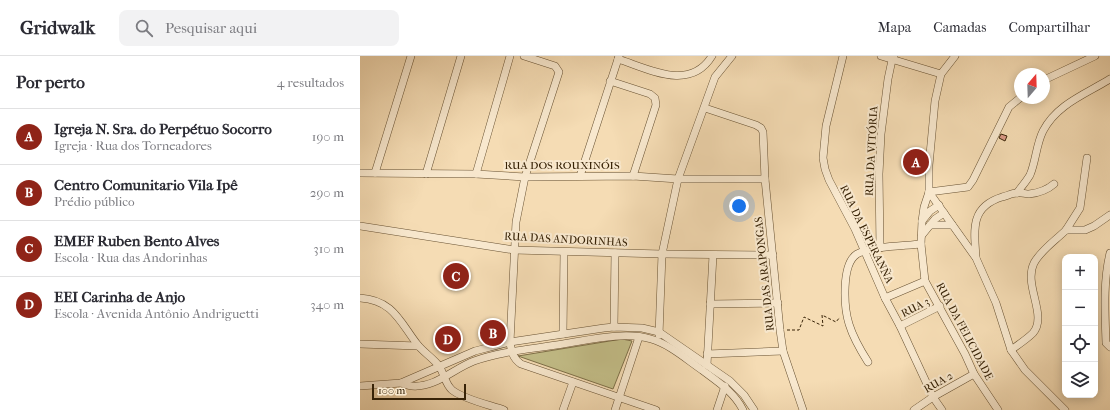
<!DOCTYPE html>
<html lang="pt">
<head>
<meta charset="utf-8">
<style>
	:root { --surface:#fff; --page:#f2f2f3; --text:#2b2b33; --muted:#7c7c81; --line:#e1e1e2; --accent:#8f2418 }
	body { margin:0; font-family:"IM FELL French Canon",serif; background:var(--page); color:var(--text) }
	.controls { position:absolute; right:12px; bottom:12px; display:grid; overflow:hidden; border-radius:8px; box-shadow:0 2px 10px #0003 }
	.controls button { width:36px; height:36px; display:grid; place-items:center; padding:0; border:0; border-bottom:1px solid var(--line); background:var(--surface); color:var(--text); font:20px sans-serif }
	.compass { position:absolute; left:654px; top:12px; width:36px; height:36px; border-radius:50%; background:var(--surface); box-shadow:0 2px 10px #0003; rotate:19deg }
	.scale { position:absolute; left:12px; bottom:10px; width:94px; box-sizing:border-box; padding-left:4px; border:2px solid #382307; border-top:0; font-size:11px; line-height:14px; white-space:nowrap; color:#382307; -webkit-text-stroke:3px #f8e8ce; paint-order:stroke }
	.you { position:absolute; left:379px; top:150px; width:14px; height:14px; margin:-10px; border:3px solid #fff; border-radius:50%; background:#1a73e8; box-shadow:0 0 0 6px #1a73e833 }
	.badge { display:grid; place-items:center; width:26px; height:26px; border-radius:50%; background:var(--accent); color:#fff; font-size:13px; font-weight:700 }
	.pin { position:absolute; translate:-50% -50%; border:2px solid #fff; box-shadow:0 1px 4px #0006 }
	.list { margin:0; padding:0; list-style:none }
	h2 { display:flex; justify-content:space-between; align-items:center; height:52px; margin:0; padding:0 16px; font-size:17px }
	h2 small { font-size:13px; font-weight:400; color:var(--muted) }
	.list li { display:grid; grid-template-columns:26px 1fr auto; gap:12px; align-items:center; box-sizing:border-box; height:56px; padding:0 16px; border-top:1px solid var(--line) }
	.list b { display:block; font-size:15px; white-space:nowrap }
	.list p { margin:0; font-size:13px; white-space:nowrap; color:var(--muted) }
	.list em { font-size:13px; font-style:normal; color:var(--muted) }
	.icon { flex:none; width:22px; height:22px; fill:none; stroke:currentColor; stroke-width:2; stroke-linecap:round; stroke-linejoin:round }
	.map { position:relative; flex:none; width:750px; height:354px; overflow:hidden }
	header { display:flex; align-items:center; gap:24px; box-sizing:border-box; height:56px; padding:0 20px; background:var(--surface); border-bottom:1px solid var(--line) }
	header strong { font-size:19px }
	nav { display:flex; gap:22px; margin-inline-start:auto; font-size:14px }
	.search { width:280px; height:36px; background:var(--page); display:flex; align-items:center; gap:10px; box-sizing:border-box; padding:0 14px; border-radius:8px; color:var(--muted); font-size:15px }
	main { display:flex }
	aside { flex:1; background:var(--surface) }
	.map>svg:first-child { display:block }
	.green { fill:#c3be88; stroke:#7e7048 }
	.building { fill:#dc9a88; stroke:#382307 }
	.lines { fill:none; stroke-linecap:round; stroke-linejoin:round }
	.minor-casing { stroke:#675132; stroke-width:8 }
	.path { stroke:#382307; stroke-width:1; stroke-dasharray:3 2; stroke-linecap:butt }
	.minor { stroke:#f8e8ce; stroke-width:7 }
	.labels { text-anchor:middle; stroke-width:4; stroke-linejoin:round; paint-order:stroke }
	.street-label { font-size:11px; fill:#382307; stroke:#f8e8ce }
</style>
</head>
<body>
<header>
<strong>Gridwalk</strong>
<div class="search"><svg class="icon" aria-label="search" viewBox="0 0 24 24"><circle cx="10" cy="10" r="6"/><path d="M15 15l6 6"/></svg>Pesquisar aqui</div>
<nav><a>Mapa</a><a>Camadas</a><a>Compartilhar</a></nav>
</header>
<main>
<aside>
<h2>Por perto<small>4 resultados</small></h2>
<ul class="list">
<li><span class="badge">A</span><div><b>Igreja N. Sra. do Perpétuo Socorro</b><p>Igreja · Rua dos Torneadores</p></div><em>190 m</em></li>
<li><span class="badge">B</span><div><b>Centro Comunitario Vila Ipê</b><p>Prédio público</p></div><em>290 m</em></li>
<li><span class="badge">C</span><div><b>EMEF Ruben Bento Alves</b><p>Escola · Rua das Andorinhas</p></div><em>310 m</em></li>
<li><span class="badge">D</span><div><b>EEI Carinha de Anjo</b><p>Escola · Avenida Antônio Andriguetti</p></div><em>340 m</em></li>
</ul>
</aside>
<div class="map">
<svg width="750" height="354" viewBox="0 0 750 354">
	<rect width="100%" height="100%" fill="#f5dcb4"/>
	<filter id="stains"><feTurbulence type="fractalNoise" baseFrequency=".005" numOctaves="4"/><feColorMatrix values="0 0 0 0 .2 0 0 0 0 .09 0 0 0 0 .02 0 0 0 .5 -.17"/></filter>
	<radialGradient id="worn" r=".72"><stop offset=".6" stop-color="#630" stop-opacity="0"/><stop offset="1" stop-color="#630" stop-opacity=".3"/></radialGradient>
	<polygon class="green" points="262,283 272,285 253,333 158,300"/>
	<polygon class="building" points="641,78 647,80 645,85 639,82"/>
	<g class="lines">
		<g class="minor-casing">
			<g id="minor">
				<path d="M164 0 195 10 199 16 165 121 156 166 150 286C151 295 153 303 161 308L296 354"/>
				<polyline points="483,0 466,70 463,102 465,113 469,124 495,173 525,242 540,270 573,341 582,354"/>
				<polyline points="521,0 581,18"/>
				<path d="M258 3C289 13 330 36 352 0"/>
				<polyline points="684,24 735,0"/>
				<polyline points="250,25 290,38 295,42 296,49 273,120"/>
				<polyline points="345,52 396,69 401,72 403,76 405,123 420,274 423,295 443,354"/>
				<polyline points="0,117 116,118 165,121 273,120 318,123 405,123"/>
				<polyline points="15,117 51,0"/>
				<polyline points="66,118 101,0"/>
				<polyline points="116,118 150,0"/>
				<polyline points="220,120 259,0"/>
				<polyline points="569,136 616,202 636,247 651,294 665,314 705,354"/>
				<polyline points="569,136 608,131 613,124 649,51 660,42"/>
				<path d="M657 137C661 131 666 126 670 119 676 105 676 89 683 75 697 48 726 38 750 23"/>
				<polyline points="579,149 570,155 562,165 561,188 565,225 605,298 614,318 638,354"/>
				<polyline points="562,165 564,151 569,136 569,109 575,45 581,18 595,0"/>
				<polyline points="570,169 592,169"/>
				<polyline points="0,170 154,194 302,198 413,199"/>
				<polyline points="706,174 720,152 727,102"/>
				<polyline points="562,179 575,163 584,157"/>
				<polyline points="520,192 519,118 521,78 528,23 532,4 534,0"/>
				<path d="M750 197C743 226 745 256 746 287L750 291"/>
				<path d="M616 201C614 174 610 151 642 141 647 140 652 137 657 137 661 136 665 138 669 138 679 137 687 134 694 128"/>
				<path d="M0 242C33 244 40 266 57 288 63 296 73 302 79 310 84 317 85 328 92 334 103 343 130 349 144 354"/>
				<polyline points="525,242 565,225"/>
				<polyline points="350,248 418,247"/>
				<polyline points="540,270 580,250"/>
				<polyline points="254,271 255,197"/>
				<polyline points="203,278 204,196"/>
				<polyline points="299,279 302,198 318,123 355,21 372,0"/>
				<polyline points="0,288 58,290"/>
				<path d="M651 294C658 289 667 283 673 277 688 259 663 229 674 207 681 194 696 184 706 174H725L734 170 750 159"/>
				<polyline points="347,298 423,295"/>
				<path d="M508 306C501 295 493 281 489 268 484 252 481 208 497 198 511 190 544 190 561 188"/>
				<polyline points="347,309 353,199"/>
				<path d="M41 327C44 328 48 330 52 330 75 332 93 313 114 305 142 295 173 293 203 288 229 284 265 275 291 283 309 288 326 303 342 314 358 326 374 336 383 354"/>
				<polyline points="0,330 41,327 115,295 150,286 244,272 254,271 282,272 299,276 370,325 384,339 394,354"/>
				<polyline points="203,354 213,326"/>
				<polyline points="255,354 279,281"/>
				<polyline points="357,354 365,330"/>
				<polyline points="554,354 573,341 614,318"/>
			</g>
		</g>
		<polyline class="path" points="427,274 439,274 444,261 463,270 462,259 476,266 480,261"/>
		<use href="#minor" class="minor"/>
	</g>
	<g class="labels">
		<g class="street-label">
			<text transform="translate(511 95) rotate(-87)" y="4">RUA DA VITÓRIA</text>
			<text x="202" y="113">RUA DOS ROUXINÓIS</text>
			<text transform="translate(507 178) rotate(64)" y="4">RUA DA ESPERANÑA</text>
			<text transform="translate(206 183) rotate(3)" y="4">RUA DAS ANDORINHAS</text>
			<text transform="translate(404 218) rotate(-96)" y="4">RUA DAS ARAPONGAS</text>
			<text transform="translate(555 251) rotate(-27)" y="4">RUA 3</text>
			<text transform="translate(605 275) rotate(62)" y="4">RUA DA FELICIDADE</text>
			<text transform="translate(578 326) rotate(-30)" y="4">RUA 2</text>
		</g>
	</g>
	<rect width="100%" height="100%" filter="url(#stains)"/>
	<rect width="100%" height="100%" fill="url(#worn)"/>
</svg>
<div class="controls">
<button>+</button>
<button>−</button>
<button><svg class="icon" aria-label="locate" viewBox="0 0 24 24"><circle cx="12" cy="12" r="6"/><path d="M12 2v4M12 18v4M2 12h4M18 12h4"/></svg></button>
<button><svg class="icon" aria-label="layers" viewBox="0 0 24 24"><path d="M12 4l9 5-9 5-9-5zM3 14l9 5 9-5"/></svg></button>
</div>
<svg class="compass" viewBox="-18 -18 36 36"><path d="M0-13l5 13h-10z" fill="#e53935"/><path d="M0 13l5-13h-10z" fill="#7c7c81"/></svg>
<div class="scale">100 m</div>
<div class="you"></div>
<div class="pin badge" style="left:556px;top:106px">A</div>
<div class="pin badge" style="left:133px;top:277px">B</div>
<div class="pin badge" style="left:96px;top:220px">C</div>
<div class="pin badge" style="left:88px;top:283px">D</div>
</div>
</main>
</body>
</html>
